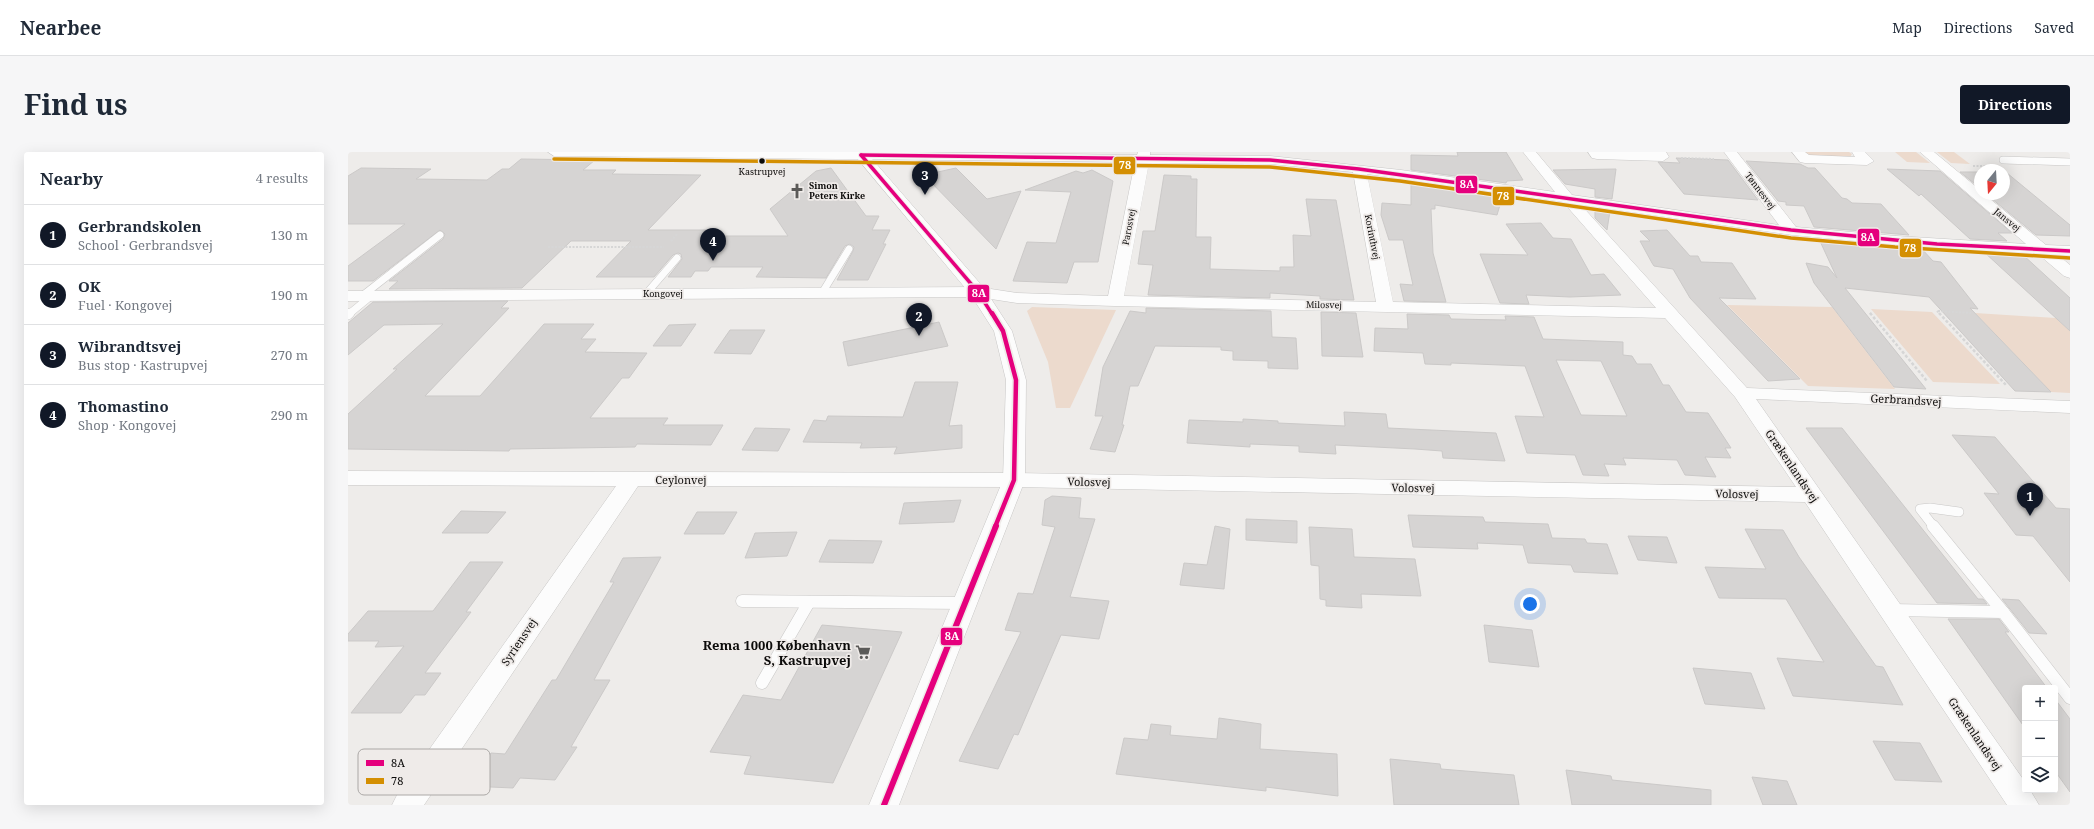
<!DOCTYPE html>
<html lang="en">
<head>
<meta charset="utf-8">
<style>
	:root { --surface:#fff; --page:#f6f6f7; --text:#1f2937; --muted:#747a83; --line:#e0e1e3; --accent:#111827 }
	body { margin:0; font-family:"Noto Serif",serif; background:var(--page); color:var(--text) }
	.controls { position:absolute; right:12px; bottom:12px; display:grid; overflow:hidden; border-radius:4px; box-shadow:0 4px 16px #0002 }
	.controls button { width:36px; height:36px; display:grid; place-items:center; padding:0; border:0; border-bottom:1px solid var(--line); background:var(--surface); color:var(--text); font:20px sans-serif }
	.compass { position:absolute; left:1626px; top:12px; width:36px; height:36px; border-radius:50%; background:var(--surface); box-shadow:0 4px 16px #0002; rotate:198deg }
	.you { position:absolute; left:1182px; top:452px; width:14px; height:14px; margin:-10px; border:3px solid #fff; border-radius:50%; background:#1a73e8; box-shadow:0 0 0 6px #1a73e833 }
	.badge { display:grid; place-items:center; width:26px; height:26px; border-radius:50%; background:var(--accent); color:#fff; font-size:13px; font-weight:700 }
	.pin { position:absolute; translate:-50% -33px; filter:drop-shadow(0 1px 2px #0008) }
	.pin::after { content:''; position:absolute; top:21px; width:14px; height:12px; background:inherit; clip-path:polygon(0 0,100% 0,50% 100%) }
	.list { margin:0; padding:0; list-style:none }
	h2 { display:flex; justify-content:space-between; align-items:center; height:52px; margin:0; padding:0 16px; font-size:17px }
	h2 small { font-size:13px; font-weight:400; color:var(--muted) }
	.list li { display:grid; grid-template-columns:26px 1fr auto; gap:12px; align-items:center; box-sizing:border-box; height:60px; padding:0 16px; border-top:1px solid var(--line) }
	.list b { display:block; font-size:15px; white-space:nowrap }
	.list p { margin:0; font-size:13px; white-space:nowrap; color:var(--muted) }
	.list em { font-size:13px; font-style:normal; color:var(--muted) }
	.icon { flex:none; width:22px; height:22px; fill:none; stroke:currentColor; stroke-width:2; stroke-linecap:round; stroke-linejoin:round }
	.map { position:relative; flex:none; width:1722px; height:653px; overflow:hidden; border-radius:4px }
	header { display:flex; align-items:center; gap:24px; box-sizing:border-box; height:56px; padding:0 20px; background:var(--surface); border-bottom:1px solid var(--line) }
	header strong { font-size:19px }
	nav { display:flex; gap:22px; margin-inline-start:auto; font-size:14px }
	.intro { display:flex; align-items:center; justify-content:space-between; box-sizing:border-box; height:96px; padding:0 24px }
	h1 { margin:0; font-size:28px }
	.button { padding:10px 18px; border-radius:4px; background:var(--accent); color:#fff; font-size:14px; font-weight:700 }
	main { display:flex; gap:24px; padding:0 24px }
	aside { flex:1; background:var(--surface); border-radius:4px; box-shadow:0 4px 16px #0002 }
	.map>svg:first-child { display:block }
	.green { fill:#ecdacd }
	.building { fill:#d6d4d3; stroke:#cbc9c8; fill-rule:evenodd }
	.lines { fill:none; stroke-linecap:round; stroke-linejoin:round }
	.service-far2-casing { stroke:#c8c7c6; stroke-width:8 }
	.service-far1-casing { stroke:#c8c7c6; stroke-width:10 }
	.service-casing { stroke:#c8c7c6; stroke-width:13 }
	.minor-casing { stroke:#c8c7c6; stroke-width:1 }
	.tertiary-casing { stroke:#c8c7c6; stroke-width:1 }
	.path-far1 { stroke:#d6d6d6; stroke-width:2; stroke-dasharray:2 1.5; stroke-linecap:butt }
	.path { stroke:#d6d6d6; stroke-width:2.5; stroke-dasharray:3 2; stroke-linecap:butt }
	.service-far2 { stroke:#fcfcfc; stroke-width:7 }
	.service-far1 { stroke:#fcfcfc; stroke-width:9 }
	.service { stroke:#fcfcfc; stroke-width:12 }
	.minor { fill:#fcfcfc; fill-rule:evenodd }
	.tertiary { fill:#fcfcfc; fill-rule:evenodd }
	.bus-1-far2-casing { stroke:#efebe9; stroke-width:5.5 }
	.bus-1-far1-casing { stroke:#efebe9; stroke-width:8 }
	.bus-1-casing { stroke:#efebe9; stroke-width:9 }
	.bus-2-casing { stroke:#efebe9; stroke-width:5.5 }
	.bus-1-far2 { stroke:#e5007d; stroke-width:3.5 }
	.bus-1-far1 { stroke:#e5007d; stroke-width:4.5 }
	.bus-1 { stroke:#e5007d; stroke-width:6 }
	.bus-2 { stroke:#d48f02; stroke-width:3.5 }
	.bus-dot { fill:#0c0b0a; stroke:#efebe9; stroke-width:1.5 }
	.labels { text-anchor:middle; stroke-width:3.5; stroke-linejoin:round; paint-order:stroke }
	.far-bus-label { font-size:9px; fill:#0c0b0a; stroke:#efebe9 }
	.far-poi-label { font-size:9px; font-weight:bold; fill:#0c0b0a; stroke:#efebe9; text-anchor:start }
	.far-street-label { font-size:9px; fill:#0c0b0a; stroke:#efebe9 }
	.street-label { font-size:11px; fill:#0c0b0a; stroke:#efebe9 }
	.near-poi-label { font-size:13px; font-weight:bold; fill:#0c0b0a; stroke:#efebe9; text-anchor:end }
	.key { fill:#efebe9; stroke:#aba8a6; stroke-width:1 }
	.key-label { font-size:11px; fill:#0c0b0a }
	.line-badge { stroke:#efebe9; stroke-width:1.5 }
	.badge-label { font-size:11px; text-anchor:middle; font-weight:bold; fill:#fff }
</style>
</head>
<body>
<header>
<strong>Nearbee</strong>
<nav><a>Map</a><a>Directions</a><a>Saved</a></nav>
</header>
<div class="intro"><h1>Find us</h1><a class="button">Directions</a></div>
<main>
<aside>
<h2>Nearby<small>4 results</small></h2>
<ul class="list">
<li><span class="badge">1</span><div><b>Gerbrandskolen</b><p>School · Gerbrandsvej</p></div><em>130 m</em></li>
<li><span class="badge">2</span><div><b>OK</b><p>Fuel · Kongovej</p></div><em>190 m</em></li>
<li><span class="badge">3</span><div><b>Wibrandtsvej</b><p>Bus stop · Kastrupvej</p></div><em>270 m</em></li>
<li><span class="badge">4</span><div><b>Thomastino</b><p>Shop · Kongovej</p></div><em>290 m</em></li>
</ul>
</aside>
<div class="map">
<svg width="1722" height="653" viewBox="0 0 1722 653">
	<rect width="100%" height="100%" fill="#eeecea"/>
	<g class="green">
		<polygon points="1452,0 1501,0 1504,2 1502,5 1468,6"/>
		<polygon points="1547,0 1568,0 1582,11 1559,10"/>
		<polygon points="1589,0 1606,0 1622,12 1603,11"/>
		<polygon points="1379,153 1484,155 1547,237 1460,234"/>
		<polygon points="684,155 768,158 722,256 708,256 700,210 679,159"/>
		<polygon points="1523,157 1584,160 1652,232 1585,230"/>
		<polygon points="1627,161 1708,166 1722,179 1722,241 1703,240"/>
	</g>
	<g class="building">
		<polygon points="1109,0 1158,0 1175,28 1159,29 1158,31 1063,18 1063,3 1110,4"/>
		<polygon points="1328,6 1380,8 1410,48 1336,42 1310,10 1332,11"/>
		<polygon points="173,7 247,8 235,18 268,18 264,22 353,23 300,78 363,78 358,84 440,84 422,57 468,19 483,16 518,64 531,64 524,78 542,78 535,92 538,92 520,128 489,128 505,99 506,95 502,92 497,94 478,126 408,125 415,115 363,115 360,119 347,119 343,125 320,125 334,107 333,102 330,101 325,103 306,125 248,125 283,89 223,89 174,136 41,137 50,129 41,129 95,87 97,82 92,78 25,129 0,129 0,114 57,72 0,72 0,24 13,16 83,17 68,27 139,28 154,17 161,17"/>
		<polygon points="1398,9 1452,12 1460,16 1467,16 1494,46 1499,47 1504,51 1533,52 1561,83 1466,75 1456,54 1438,53 1438,50 1430,49"/>
		<polygon points="608,16 639,47 673,39 648,97 576,23"/>
		<polygon points="1268,17 1264,47 1247,45 1247,37 1217,32 1205,18"/>
		<polygon points="1539,17 1592,19 1664,81 1650,81 1659,89 1622,87 1573,42 1571,44"/>
		<polygon points="744,18 765,29 750,110 726,110 719,131 665,129 679,90 708,91 723,40 677,38 728,19 735,21"/>
		<polygon points="1612,20 1632,20 1632,36"/>
		<polygon points="1656,21 1659,21 1722,73 1722,84 1688,83 1638,42 1656,42"/>
		<polygon points="816,23 843,24 843,27 849,27 848,85 863,85 862,117 932,119 932,115 946,115 945,83 963,84 958,47 988,48 1006,148 972,147 972,144 922,141 922,146 800,143 805,113 790,112 795,79 807,79"/>
		<polygon points="1063,30 1155,43 1149,63 1087,53 1087,57 1083,57 1085,101 1098,150 1056,149 1052,132 1065,133 1055,88 1041,88 1033,63 1034,51 1063,53"/>
		<polygon points="1247,56 1262,59 1259,78 1247,66"/>
		<polygon points="1193,71 1205,86 1223,87 1243,123 1256,122 1273,143 1222,145 1178,143 1181,152 1152,151 1132,102 1180,103 1158,72"/>
		<polygon points="1319,78 1342,104 1350,104 1353,110 1384,111 1408,147 1371,146 1452,227 1420,229 1342,146 1325,117 1306,114 1304,111 1292,89 1302,89 1292,79"/>
		<polygon points="1471,87 1573,96 1585,109 1593,110 1630,157 1622,156 1703,240 1667,239 1581,145 1497,136 1578,237 1546,235 1466,131 1458,111 1480,115 1489,126"/>
		<polygon points="1636,100 1674,102 1722,146 1722,179"/>
		<polygon points="160,149 153,156 161,156 77,244 132,244 196,172 246,172 233,187 248,187 237,200 299,201 281,226 274,226 242,266 320,266 315,273 375,273 363,293 289,292 287,295 162,297 161,299 0,297 0,262 49,217 45,217 95,172 36,173 0,203 0,171 25,150"/>
		<polygon points="798,156 923,159 924,185 948,186 950,217 920,216 920,209 885,208 885,199 873,198 873,195 807,194 790,234 782,234 774,273 776,273 767,300 742,297 755,264 747,264 755,215 782,159 798,161"/>
		<polygon points="973,160 1008,161 1015,205 974,204"/>
		<path d="M1059 162 1101 163 1103 167 1158 168 1157 164 1186 165 1195 187 1275 190V203L1284 204 1289 212H1303L1315 233H1321L1338 260 1360 261 1383 296H1377L1383 306 1357 305 1368 325 1337 323 1329 308 1275 306 1278 313 1256 312 1261 324 1235 323 1227 303 1179 301 1167 264 1196 265 1177 214 1103 211V213L1077 212 1075 201 1026 199 1027 176 1060 177ZM1208 208 1253 209 1279 264 1233 263Z"/>
		<polygon points="591,170 600,194 500,214 495,190"/>
		<polygon points="348,172 333,194 305,194 321,173"/>
		<polygon points="382,178 417,178 403,202 366,201"/>
		<polygon points="567,230 610,230 601,274 614,273 614,296 546,302 549,295 512,296 514,291 455,290 466,268 478,269 480,264 555,265"/>
		<polygon points="996,260 1038,262 1040,276 1148,281 1157,309 1095,306 1094,299 1067,297 987,293 988,302 951,300 951,294 902,292 902,295 839,291 841,268 895,270 895,267 930,269 930,271 997,274"/>
		<polygon points="407,276 442,277 430,299 394,298"/>
		<polygon points="1458,276 1494,276 1630,447 1635,447 1639,452 1589,451"/>
		<polygon points="1604,283 1647,285 1708,356 1722,357 1722,430 1685,384 1668,383 1636,341 1651,342"/>
		<polygon points="704,344 733,346 731,366 747,367 722,445 761,449 751,487 713,483 670,583 666,582 650,617 611,609 673,480 657,478 670,441 685,442 707,375 694,373 697,348"/>
		<polygon points="613,348 606,370 551,372 556,351"/>
		<polygon points="113,359 158,360 140,381 94,381"/>
		<polygon points="349,360 389,360 376,382 336,382"/>
		<polygon points="1060,363 1135,365 1137,370 1200,372 1204,386 1237,387 1239,391 1259,392 1270,422 1226,420 1223,413 1180,411 1175,393 1129,391 1130,397 1065,395"/>
		<polygon points="898,367 949,369 949,391 898,388"/>
		<polygon points="867,374 882,377 876,437 832,433 836,411 859,413"/>
		<polygon points="961,375 1004,377 1006,405 1067,407 1073,444 1013,442 1014,456 978,454 978,448 972,447 971,414 963,413"/>
		<polygon points="1397,377 1435,378 1451,405 1528,514 1535,515 1555,553 1445,544 1429,506 1476,510 1438,447 1371,446 1357,415 1418,417"/>
		<polygon points="449,380 439,404 397,406 407,381"/>
		<polygon points="1280,384 1319,385 1329,411 1290,408"/>
		<polygon points="481,388 534,389 525,411 471,410"/>
		<polygon points="313,405 246,528 262,528 223,595 229,595 207,628 172,626 165,636 120,634 143,601 157,602 204,528 208,528 266,430 262,430 275,406"/>
		<polygon points="122,410 155,410 118,460 123,460 77,521 93,521 77,543 67,543 53,561 3,561 56,494 27,495 31,489 0,489 0,482 20,459 85,459"/>
		<polygon points="1654,447 1671,448 1699,482 1681,481"/>
		<polygon points="1600,467 1651,467 1661,480 1657,480 1699,536 1677,536 1677,576"/>
		<polygon points="474,473 554,480 485,631 396,622 403,604 362,600 395,543 433,548"/>
		<polygon points="1136,473 1184,478 1191,515 1141,510"/>
		<polygon points="1345,516 1403,521 1417,557 1357,552"/>
		<polygon points="1707,547 1722,567 1722,640 1707,619"/>
		<polygon points="871,566 913,572 912,597 989,602 990,644 918,635 918,639 768,622 776,586 800,588 803,572 823,574 822,583 869,587"/>
		<polygon points="1525,589 1572,591 1594,630 1547,628"/>
		<polygon points="1042,607 1092,612 1093,617 1166,623 1171,653 1046,653"/>
		<polygon points="1218,618 1263,624 1264,628 1363,638 1363,653 1224,653"/>
		<polygon points="1404,625 1439,629 1449,653 1415,653"/>
	</g>
	<g class="lines">
		<g class="service-far2-casing">
			<g id="service-far2">
				<polyline points="1655,8 1722,10"/>
				<polyline points="474,141 501,97"/>
				<polyline points="298,142 329,106"/>
				<polyline points="14,144 92,83"/>
				<polyline points="1,162 23,144"/>
			</g>
		</g>
		<g class="service-far1-casing">
			<g id="service-far1">
				<polyline points="0,163 2,161"/>
				<polyline points="1586,375 1572,357 1582,356 1611,360"/>
			</g>
		</g>
		<g class="service-casing">
			<g id="service">
				<polyline points="1585,374 1655,460"/>
				<polyline points="394,449 616,451"/>
				<polyline points="1543,458 1655,460 1722,546"/>
				<polyline points="414,531 461,450"/>
			</g>
		</g>
		<g class="minor-casing">
			<g id="minor">
				<path d="M200 0H554L789 3 790 0H802V3L922 4 1053 18 1207 40 1175 0H1188L1224 43 1431 73 1376 0H1389L1448 75 1548 84 1678 92 1572 0H1586L1632 38V42H1636L1698 93 1722 94V104L1710 103 1722 113V126L1716 124 1690 102 1548 93 1444 83 1233 53 1399 236 1722 249V261L1408 247 1677 630V638H1682L1691 653H1659L1457 350 666 335 290 334 76 653H44L49 643 268 334 0 333V319L666 321 1448 335 1387 245 1317 166 767 154 669 151 630 145 0 149V139L630 135 669 141 760 144 787 10 206 4ZM801 11 922 12 1005 20 1028 150 776 144ZM1019 22 1215 50 1308 156 1045 150Z"/>
				<polygon points="1240,0 1318,0 1321,5 1315,9 1249,7 1244,6"/>
				<polygon points="1444,0 1457,0 1461,3 1507,5 1504,0 1517,0 1526,9 1519,13 1457,11 1452,10"/>
			</g>
		</g>
		<g class="tertiary-casing">
			<polygon id="tertiary" points="504,0 518,0 636,136 664,179 678,228 677,328 551,653 521,653 655,328 658,228 646,179 623,143"/>
		</g>
		<g class="path-far1">
			<polyline points="1333,6 1366,7"/>
			<polyline points="1625,14 1640,14"/>
			<polyline points="323,89 329,82"/>
			<polyline points="200,95 316,95"/>
			<polyline points="1589,159 1592,162"/>
			<polyline points="1590,159 1623,161"/>
			<polyline points="1522,161 1523,162"/>
		</g>
		<g class="path">
			<polyline points="1522,161 1579,229"/>
			<polyline points="1591,161 1658,233"/>
		</g>
		<use href="#service-far2" class="service-far2"/>
		<use href="#service-far1" class="service-far1"/>
		<use href="#service" class="service"/>
		<use href="#minor" class="minor"/>
		<use href="#tertiary" class="tertiary"/>
		<g class="bus-1-far2-casing">
			<g id="bus-1-far2">
				<polyline points="513,3 922,8 1011,17 1443,78 1589,92 1722,99"/>
				<polyline points="513,3 630,140 644,162"/>
			</g>
		</g>
		<g class="bus-1-far1-casing">
			<polyline id="bus-1-far1" points="644,161 655,179 668,228 666,328 647,375"/>
		</g>
		<g class="bus-1-casing">
			<polyline id="bus-1" points="536,653 648,374"/>
		</g>
		<g class="bus-2-casing">
			<polyline id="bus-2" points="206,7 922,15 1052,29 1443,86 1547,95 1722,106"/>
		</g>
		<use href="#bus-1-far2" class="bus-1-far2"/>
		<use href="#bus-1-far1" class="bus-1-far1"/>
		<use href="#bus-1" class="bus-1"/>
		<use href="#bus-2" class="bus-2"/>
	</g>
	<defs>
		<g id="church-bare" transform="scale(1.2)"><path d="M-1.2-6h2.4v3.5h3.3v2.4h-3.3V6h-2.4V-.1h-3.3v-2.4h3.3Z" fill="#5b5a58" stroke="#efebe9" stroke-width="2.5" paint-order="stroke"/></g>
		<g id="supermarket-bare" transform="scale(1.2)"><path d="M-6-5.5h2.5l.6 2H6L4.5 2H-2.5L-4.4-4H-6ZM-1.5 3.2a1.3 1.3 0 1 0 .1 0ZM3 3.2a1.3 1.3 0 1 0 .1 0Z" fill="#5b5a58" stroke="#efebe9" stroke-width="2.5" paint-order="stroke"/></g>
	</defs>
	<g fill-rule="evenodd">
		<use href="#church-bare" x="449" y="39"/>
		<use href="#supermarket-bare" x="515" y="500"/>
	</g>
	<circle class="bus-dot" cx="414" cy="9" r="3.5"/>
	<g class="labels">
		<g class="far-bus-label">
			<text x="414" y="23">Kastrupvej</text>
		</g>
		<g class="far-poi-label">
			<text x="461" y="37">Simon<tspan x="461" dy="10">Peters Kirke</tspan></text>
		</g>
		<g class="far-street-label">
			<text transform="translate(1412 39) rotate(53)" y="3">Tønnesvej</text>
			<text transform="translate(1659 68) rotate(40)" y="3">Jansvej</text>
			<text transform="translate(781 75) rotate(-79)" y="3">Parosvej</text>
			<text transform="translate(1024 85) rotate(79)" y="3">Korinthvej</text>
			<text x="315" y="145">Kongovej</text>
			<text transform="translate(976 153) rotate(1)" y="3">Milosvej</text>
		</g>
		<g class="street-label">
			<text transform="translate(1558 248) rotate(3)" y="4">Gerbrandsvej</text>
			<text transform="translate(1444 314) rotate(56)" y="4">Grækenlandsvej</text>
			<text x="333" y="332">Ceylonvej</text>
			<text transform="translate(741 330) rotate(1)" y="4">Volosvej</text>
			<text transform="translate(1065 336) rotate(1)" y="4">Volosvej</text>
			<text transform="translate(1389 342) rotate(1)" y="4">Volosvej</text>
			<text transform="translate(171 490) rotate(-56)" y="4">Syriensvej</text>
			<text transform="translate(1627 582) rotate(56)" y="4">Grækenlandsvej</text>
		</g>
		<g class="near-poi-label">
			<text x="503" y="498">Rema 1000 København<tspan x="503" dy="15">S, Kastrupvej</tspan></text>
		</g>
	</g>
	<rect x="10" y="597" width="132" height="46" rx="6" class="key"/>
	<rect x="18" y="608" width="18" height="6" fill="#e5007d"/>
	<rect x="18" y="626" width="18" height="6" fill="#d48f02"/>
	<g class="key-label">
		<text x="43" y="615">8A</text>
		<text x="43" y="633">78</text>
	</g>
	<g class="line-badge">
		<rect x="765" y="4" width="23" height="19" rx="4" fill="#d48f02"/>
		<rect x="1107" y="23" width="23" height="19" rx="4" fill="#e5007d"/>
		<rect x="1144" y="34" width="23" height="20" rx="4" fill="#d48f02"/>
		<rect x="1509" y="76" width="23" height="19" rx="4" fill="#e5007d"/>
		<rect x="1551" y="86" width="23" height="20" rx="4" fill="#d48f02"/>
		<rect x="619" y="132" width="23" height="19" rx="4" fill="#e5007d"/>
		<rect x="592" y="475" width="23" height="19" rx="4" fill="#e5007d"/>
	</g>
	<g class="badge-label">
		<text x="777" y="17">78</text>
		<text x="1119" y="36">8A</text>
		<text x="1155" y="48">78</text>
		<text x="1520" y="89">8A</text>
		<text x="1562" y="100">78</text>
		<text x="631" y="145">8A</text>
		<text x="604" y="488">8A</text>
	</g>
</svg>
<div class="controls">
<button>+</button>
<button>−</button>
<button><svg class="icon" aria-label="layers" viewBox="0 0 24 24"><path d="M12 4l9 5-9 5-9-5zM3 14l9 5 9-5"/></svg></button>
</div>
<svg class="compass" viewBox="-18 -18 36 36"><path d="M0-13l5 13h-10z" fill="#e53935"/><path d="M0 13l5-13h-10z" fill="#747a83"/></svg>
<div class="you"></div>
<div class="pin badge" style="left:1682px;top:364px">1</div>
<div class="pin badge" style="left:571px;top:184px">2</div>
<div class="pin badge" style="left:577px;top:43px">3</div>
<div class="pin badge" style="left:365px;top:109px">4</div>
</div>
</main>
</body>
</html>
